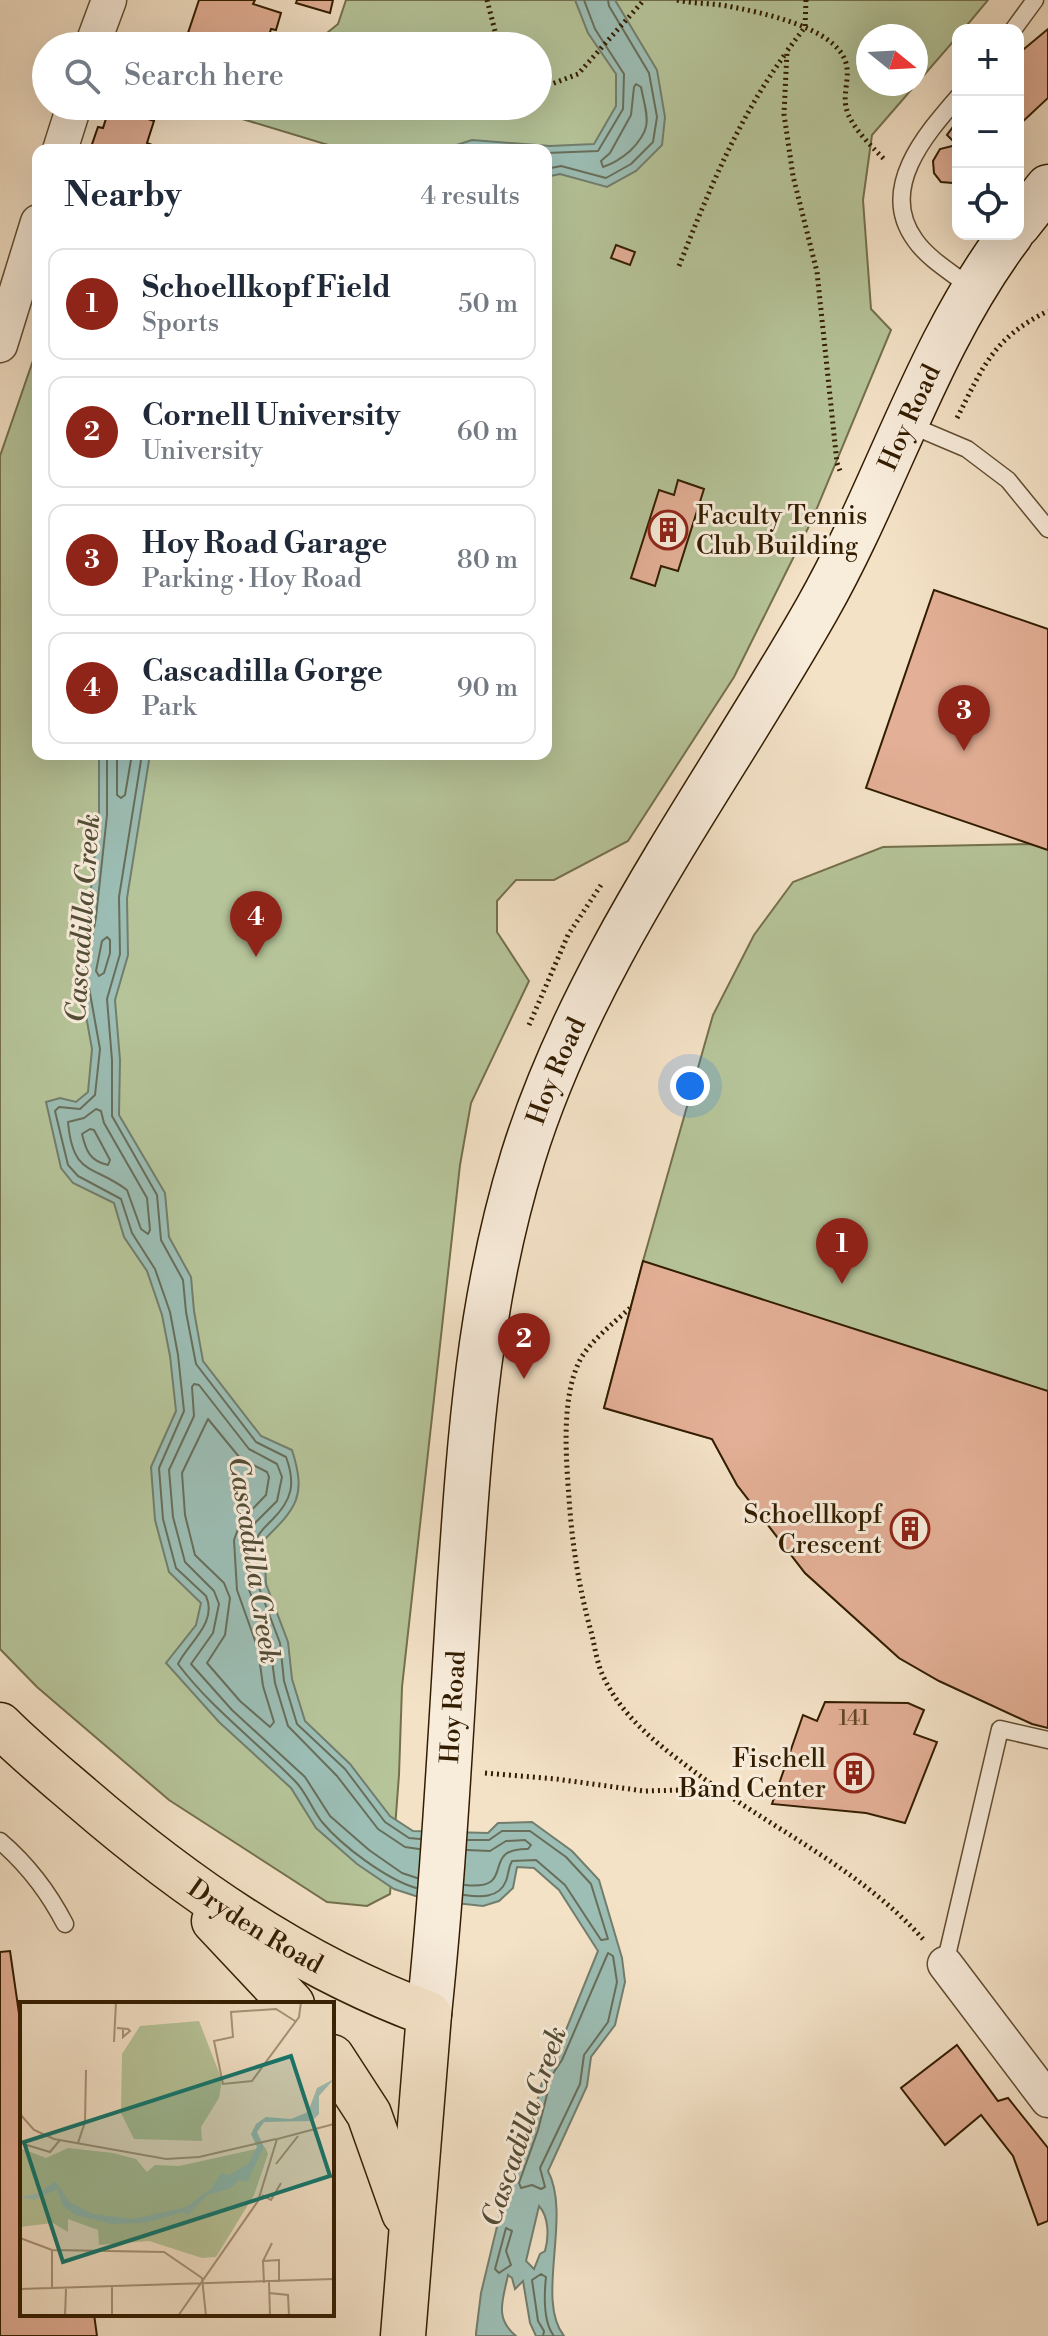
<!DOCTYPE html>
<html lang="en">
<head>
<meta charset="utf-8">
<style>
	:root { --surface:#fff; --page:#f6f6f7; --text:#1f2937; --muted:#747a83; --line:#e0e1e3; --accent:#8f2418 }
	body { margin:0; font-family:"Libre Bodoni",serif; background:var(--page); color:var(--text) }
	.controls { position:absolute; right:24px; top:24px; display:grid; overflow:hidden; border-radius:16px; box-shadow:0 8px 32px #0002 }
	.controls button { width:72px; height:72px; display:grid; place-items:center; padding:0; border:0; border-bottom:2px solid var(--line); background:var(--surface); color:var(--text); font:40px sans-serif }
	.compass { position:absolute; left:856px; top:24px; width:72px; height:72px; border-radius:50%; background:var(--surface); box-shadow:0 8px 32px #0002; rotate:108deg }
	.you { position:absolute; left:690px; top:1086px; width:28px; height:28px; margin:-20px; border:6px solid #fff; border-radius:50%; background:#1a73e8; box-shadow:0 0 0 12px #1a73e833 }
	.badge { display:grid; place-items:center; width:52px; height:52px; border-radius:50%; background:var(--accent); color:#fff; font-size:26px; font-weight:700 }
	.pin { position:absolute; translate:-50% -66px; filter:drop-shadow(0 2px 4px #0008) }
	.pin::after { content:''; position:absolute; top:42px; width:28px; height:24px; background:inherit; clip-path:polygon(0 0,100% 0,50% 100%) }
	.list { margin:0; padding:0; list-style:none }
	h2 { display:flex; justify-content:space-between; align-items:center; height:104px; margin:0; padding:0 32px; font-size:34px }
	h2 small { font-size:26px; font-weight:400; color:var(--muted) }
	.list li { display:grid; grid-template-columns:52px 1fr auto; gap:24px; align-items:center; box-sizing:border-box; height:112px; margin:0 16px 16px; padding:0 16px; border:2px solid var(--line); border-radius:16px }
	.list b { display:block; font-size:30px; white-space:nowrap }
	.list p { margin:0; font-size:26px; white-space:nowrap; color:var(--muted) }
	.list em { font-size:26px; font-style:normal; color:var(--muted) }
	.icon { flex:none; width:44px; height:44px; fill:none; stroke:currentColor; stroke-width:2; stroke-linecap:round; stroke-linejoin:round }
	.map { position:relative; flex:none; width:1048px; height:2336px; overflow:hidden }
	.search { position:absolute; background:var(--surface); box-shadow:0 8px 32px #0002; left:32px; top:32px; width:520px; height:88px; display:flex; align-items:center; gap:20px; box-sizing:border-box; padding:0 28px; border-radius:44px; color:var(--muted); font-size:30px }
	.panel { position:absolute; background:var(--surface); box-shadow:0 8px 32px #0002; left:32px; top:144px; width:520px; height:616px; border-radius:16px }
	.map>svg:first-child { display:block }
	.green { fill:#b6c499; stroke:#74704c; stroke-width:2; fill-rule:evenodd }
	.water { fill:#9cbeb5; stroke:#727e6d; stroke-width:2; fill-rule:evenodd }
	.lines { fill:none; stroke-linecap:round; stroke-linejoin:round }
	.shore { stroke:#686e5a; stroke-width:2 }
	.building { fill:#e3af96; stroke:#331d00; stroke-width:2 }
	.lane-casing { stroke:#634e32; stroke-width:19 }
	.street-casing { stroke:#634e32; stroke-width:37 }
	.secondary-casing { stroke:#331d00; stroke-width:47 }
	.primary-casing { stroke:#331d00; stroke-width:47 }
	.path { stroke:#331d00; stroke-width:5; stroke-dasharray:2 4; stroke-linecap:butt }
	.lane { stroke:#f8ecdb; stroke-width:16 }
	.street { stroke:#f8ecdb; stroke-width:34 }
	.secondary { stroke:#f8ecdb; stroke-width:44 }
	.primary { stroke:#f4e2c7; stroke-width:44 }
	.labels { text-anchor:middle; stroke-width:6; stroke-linejoin:round; paint-order:stroke }
	.number-label { font-size:22px; fill:#5f4226 }
	.street-label { font-size:26px; fill:#331d00; stroke:#f8ecdb }
	.poi-label { font-size:26px; fill:#331d00; stroke:#f8ecdb; text-anchor:end }
	.water-label { font-size:28px; font-style:italic; fill:#524d36; stroke:#f8ecdb }
	.inset-road { fill:none; stroke:#a79377; stroke-width:2 }
	.view { fill:#0f766e; fill-opacity:0.15; stroke:#0f766e; stroke-width:4 }
	.inset-edge { fill:none; stroke:#331d00; stroke-width:4 }
</style>
</head>
<body>
<div class="map">
<svg width="1048" height="2336" viewBox="0 0 1048 2336">
	<rect width="100%" height="100%" fill="#f4e2c7"/>
	<filter id="stains"><feTurbulence type="fractalNoise" baseFrequency=".0025" numOctaves="4"/><feColorMatrix values="0 0 0 0 .2 0 0 0 0 .09 0 0 0 0 .02 0 0 0 .5 -.17"/></filter>
	<radialGradient id="worn" r=".72"><stop offset=".6" stop-color="#630" stop-opacity="0"/><stop offset="1" stop-color="#630" stop-opacity=".3"/></radialGradient>
	<g class="green">
		<path d="M346 0H988L963 30H958V36L872 135 863 200 871 309 891 330 812 520 734 677 628 841 554 880H516L497 901V932L529 981 471 1103 460 1165 402 1687 399 1775 390 1894 367 1906 327 1902 169 1800 37 1687 0 1649V456L38 346V754H546V150H332L335 147 226 114 236 106H538V46H311L338 24ZM868 36H916V84H868Z"/>
		<polygon points="1031,844 1048,850 1048,1728 940,1681 899,1658 805,1573 737,1485 712,1439 604,1408 643,1261 713,1015 754,935 793,882 883,847"/>
	</g>
	<g class="water">
		<polygon points="575,0 615,0 657,70 665,117 662,145 636,171 607,187 560,174 546,177 546,150 441,150 472,140 550,146 594,144 616,106 616,74 588,33"/>
		<path d="M99 754H150L127 898 128 955 115 1000 120 1060 119 1115 165 1193 169 1237 191 1277 194 1311 203 1361 261 1436 292 1450C307 1497 296 1508 264 1540L266 1584 288 1642 292 1679 305 1721 350 1764 390 1816 413 1831 488 1833 498 1823 532 1822 572 1851 599 1880 622 1958 625 1982 615 2025 591 2057 587 2086 548 2171C572 2216 535 2300 564 2336H536L530 2323 523 2281 515 2289 512 2278 508 2275C503 2300 494 2318 516 2336H476V2333L481 2293 500 2214 530 2128 545 2071 555 2057 598 1951 559 1890 534 1868 517 1867 513 1888 499 1901 483 1906 428 1900 394 1889 357 1864 316 1828 291 1788 219 1722 166 1663 196 1625 201 1603 169 1572 155 1520 151 1467 176 1411 170 1356 162 1315 147 1271 124 1237 114 1203 73 1183 61 1168 46 1102 60 1098 76 1102 88 1092 92 1049 78 971 88 916 99 814ZM539 2206C549 2217 549 2237 545 2251L540 2254 534 2269 526 2261Z"/>
	</g>
	<g class="lines">
		<g class="shore">
			<path d="M636 84 641 87C647 118 654 127 630 151 622 158 612 164 603 167L601 161 610 153 631 115 634 87Z"/>
			<polyline points="546,153 598,151 623,109 624,74 595,29 584,0"/>
			<polyline points="546,169 561,166 606,178 631,164 653,142 657,117 649,73 609,6 608,0"/>
			<path d="M107 754V815L96 917 86 971 100 1049 95 1095 80 1109 59 1107 55 1111 68 1165 78 1176 121 1199 132 1233 155 1269 170 1312 178 1355 184 1411 159 1468 163 1519 176 1568 206 1596C218 1623 188 1643 178 1664 211 1708 256 1741 295 1781 306 1792 312 1809 322 1822 342 1846 386 1879 416 1888"/>
			<polyline points="117,754 117,795 121,798 125,795 132,754"/>
			<path d="M142 754 119 897 120 954 107 999 112 1060V1116L157 1195 161 1240 183 1280 186 1312 196 1364 256 1442 286 1457C296 1484 292 1500 272 1520 265 1527 259 1532 256 1540L258 1585 280 1643 284 1681 297 1724 345 1769 385 1822 409 1838 420 1839"/>
			<polygon points="107,937 110,940 110,953 104,973 99,976 96,971 102,941"/>
			<path d="M96 1109 101 1111 104 1123 147 1198 150 1230 148 1234 141 1229 127 1190C93 1164 73 1177 68 1122L84 1118Z"/>
			<path d="M90 1129 94 1130 110 1160 108 1165C90 1161 86 1151 82 1134Z"/>
			<polygon points="208,1419 240,1458 267,1472 269,1477 266,1495 241,1521 234,1540 237,1590 258,1649 263,1686 274,1722 270,1727 240,1701 207,1663 225,1635 230,1598 224,1583 195,1555 185,1515 182,1473"/>
			<polyline points="417,1878 402,1873 369,1850 330,1816 305,1777 232,1710 191,1664 213,1633 219,1604 214,1591 185,1562 173,1517 169,1470 194,1416 192,1387 194,1384 199,1385 249,1449 277,1464 282,1477 277,1501 250,1528 246,1541 248,1587 270,1646 275,1683 288,1726 337,1776 378,1829 405,1847 419,1849"/>
			<path d="M465 1885C519 1891 478 1848 528 1849L531 1845 525 1840 506 1841 490 1851 467 1850"/>
			<path d="M464 1895C479 1897 499 1899 506 1881 509 1873 508 1868 512 1861L536 1860 565 1885 601 1940 608 1939 591 1884 566 1857 530 1831H502L489 1840H468"/>
			<polygon points="608,1953 613,1956 617,1982 608,2022 584,2055 580,2084 540,2168 545,2187 541,2189 532,2185 521,2188 519,2183 538,2130 552,2075 562,2060"/>
			<polygon points="506,2228 512,2231 506,2251 511,2265 499,2273 495,2269"/>
			<path d="M543 2336 544 2331 538 2321 532 2280 541 2274 546 2277C544 2296 543 2322 554 2336"/>
		</g>
	</g>
	<g class="building">
		<polygon points="199,0 255,0 253,4 281,13 276,30 271,29 266,46 220,46 188,33"/>
		<polygon points="297,0 333,0 330,13 296,3"/>
		<polygon points="1048,29 1048,98 1018,126 1018,54"/>
		<polygon points="110,106 154,121 147,143 155,146 154,150 90,150 98,127 103,128"/>
		<polygon points="958,120 958,146 947,135"/>
		<polygon points="952,146 958,147 958,183 953,183 941,182 934,173 933,161 940,149"/>
		<polygon points="616,245 635,252 630,265 611,258"/>
		<polygon points="678,480 704,489 678,571 661,566 655,586 631,578 659,490 674,495"/>
		<polygon points="934,590 1048,629 1048,850 866,788"/>
		<polygon points="643,1261 1048,1391 1048,1728 1032,1724 939,1681 899,1658 805,1573 737,1485 712,1439 604,1408"/>
		<polygon points="825,1702 908,1703 924,1710 914,1734 937,1742 905,1823 866,1813 772,1804 803,1715 817,1721"/>
		<polygon points="10,1951 22,2034 22,2314 94,2314 97,2336 0,2336 0,1952"/>
		<polygon points="957,2045 998,2101 1008,2098 1048,2148 1048,2221 1038,2225 1013,2156 981,2115 945,2145 901,2088"/>
	</g>
	<g class="lines">
		<g class="lane-casing">
			<g id="lane">
				<polyline points="1013,30 1035,0"/>
				<path d="M958 97C925 135 878 189 915 240 929 260 954 274 973 289"/>
				<polyline points="908,424 967,449 1008,480 1048,529"/>
				<path d="M0 1841C28 1865 48 1891 65 1924"/>
				<polyline points="945,1964 1000,1729 1048,1740"/>
			</g>
		</g>
		<g class="street-casing">
			<g id="street">
				<polyline points="92,46 109,0"/>
				<polyline points="60,150 74,106"/>
				<polyline points="0,345 38,222"/>
				<polyline points="945,1964 1048,2100"/>
			</g>
		</g>
		<g class="secondary-casing">
			<g id="secondary">
				<polyline points="1018,225 1048,187"/>
				<path id="s1" d="M429 2014C444 1871 451 1727 460 1583 470 1435 479 1300 523 1157 584 960 716 787 817 609 887 486 926 347 1011 234"/>
			</g>
		</g>
		<g class="primary-casing">
			<g id="primary">
				<path id="s2" d="M0 1725C26 1751 54 1774 82 1798 185 1887 300 1967 429 2014L403 2336"/>
				<polyline points="214,1921 292,2004"/>
				<polyline points="332,2057 369,2114 404,2213"/>
			</g>
		</g>
		<g class="path">
			<polyline points="487,0 496,35 503,46"/>
			<path d="M677 0C694 4 711 3 727 6 759 12 836 27 846 63 850 77 843 93 846 107 849 125 873 148 886 161"/>
			<polyline points="806,0 805,27 787,51 784,114 793,176 817,272 837,463 840,471"/>
			<polyline points="538,78 549,85 578,74 644,0"/>
			<path d="M679 266C709 190 738 119 786 53"/>
			<path d="M957 418C983 367 993 338 1048 311"/>
			<polyline points="529,1025 568,935 603,882"/>
			<path d="M630 1308C614 1323 591 1340 580 1360 561 1397 566 1457 569 1498 572 1544 579 1589 592 1635 595 1648 597 1663 603 1676 623 1719 661 1747 699 1775 773 1829 861 1870 923 1939"/>
			<polyline points="485,1773 556,1779 644,1791 718,1789"/>
		</g>
		<use href="#lane" class="lane"/>
		<use href="#street" class="street"/>
		<use href="#secondary" class="secondary"/>
		<use href="#primary" class="primary"/>
	</g>
	<defs>
		<g id="building-ring" transform="scale(2)"><circle r="9.5" fill="#f8ecdb" stroke="#8f2418" stroke-width="1.5"/><path d="M-4-6H4V6H1V3H-1V6H-4ZM-2.5-4.3h1.7v1.8h-1.7ZM.8-4.3h1.7v1.8H.8ZM-2.5-1h1.7V.8h-1.7ZM.8-1h1.7V.8H.8Z" fill="#8f2418"/></g>
	</defs>
	<g fill-rule="evenodd">
		<use href="#building-ring" x="668" y="530"/>
		<use href="#building-ring" x="910" y="1529"/>
		<use href="#building-ring" x="854" y="1773"/>
	</g>
	<g class="labels">
		<g class="number-label">
			<text x="854" y="1725">141</text>
		</g>
		<g class="street-label">
			<text dy="9" stroke="none"><textPath href="#s1" startOffset="1700">Hoy Road</textPath></text>
			<text dy="9" stroke="none"><textPath href="#s1" startOffset="956">Hoy Road</textPath></text>
			<text dy="9" stroke="none"><textPath href="#s1" startOffset="308">Hoy Road</textPath></text>
			<text dy="9" stroke="none"><textPath href="#s2" startOffset="326">Dryden Road</textPath></text>
		</g>
		<g class="poi-label">
			<text x="696" y="524" text-anchor="start">Faculty Tennis<tspan x="696" dy="30">Club Building</tspan></text>
			<text x="882" y="1523">Schoellkopf<tspan x="882" dy="30">Crescent</tspan></text>
			<text x="826" y="1767">Fischell<tspan x="826" dy="30">Band Center</tspan></text>
		</g>
		<g class="water-label">
			<text transform="translate(82 918) rotate(-86)" y="10">Cascadilla Creek</text>
			<text transform="translate(255 1560) rotate(81)" y="10">Cascadilla Creek</text>
			<text transform="translate(523 2126) rotate(-71)" y="10">Cascadilla Creek</text>
		</g>
	</g>
	<g transform="translate(20 2002)">
		<rect width="314" height="314" fill="#f4e2c7"/>
		<path d="M179 19 202 78 199 96 181 125 182 139 114 137 101 111 102 52 120 24ZM245 145 248 152 234 193 196 255 182 256 129 239 79 243 78 228 48 217V230L33 221 0 225V146L26 156 48 146 93 151 116 157 127 170 135 163 159 164Z" fill="#b6c499"/>
		<path d="M314 77 299 94V112L292 119 244 120 237 130 244 145 227 180 219 178 211 186 187 193 167 214 164 210 124 221 92 222 55 213 43 204 37 187 14 198 0 195 19 191 35 179 50 200 73 212 113 217 166 205 191 187 201 171 209 173 228 162 237 145 231 132 236 122 246 115 271 117 288 110 297 86Z" fill="#9cbeb5"/>
		<path class="inset-road" d="M275 19 256 7 211 10 213 35 194 39 203 82 232 79 279 15 281 0M97 26 108 27 110 29 103 35V27M94 40 96 0M0 112 14 128 34 137 146 157 179 155 256 137M0 141 30 150 40 138M58 141 65 120 66 68M256 162 278 134M242 193 251 198 261 181M0 236 32 248 144 250 182 276 186 314M32 248V287M243 259 259 258V280M249 280 250 314M244 281 243 259 252 241M92 285V314M0 287 314 277M249 291 268 293 269 314M45 314 46 287M158 314 238 199 257 137 314 122"/>
		<path class="view" d="M271 54 310 174 43 260 4 140Z"/>
		<rect width="314" height="314" class="inset-edge"/>
	</g>
	<rect width="100%" height="100%" filter="url(#stains)"/>
	<rect width="100%" height="100%" fill="url(#worn)"/>
</svg>
<div class="controls">
<button>+</button>
<button>−</button>
<button><svg class="icon" aria-label="locate" viewBox="0 0 24 24"><circle cx="12" cy="12" r="6"/><path d="M12 2v4M12 18v4M2 12h4M18 12h4"/></svg></button>
</div>
<svg class="compass" viewBox="-18 -18 36 36"><path d="M0-13l5 13h-10z" fill="#e53935"/><path d="M0 13l5-13h-10z" fill="#747a83"/></svg>
<div class="you"></div>
<div class="pin badge" style="left:842px;top:1284px">1</div>
<div class="pin badge" style="left:524px;top:1379px">2</div>
<div class="pin badge" style="left:964px;top:751px">3</div>
<div class="pin badge" style="left:256px;top:957px">4</div>
<div class="search"><svg class="icon" aria-label="search" viewBox="0 0 24 24"><circle cx="10" cy="10" r="6"/><path d="M15 15l6 6"/></svg>Search here</div>
<section class="panel">
<h2>Nearby<small>4 results</small></h2>
<ul class="list">
<li><span class="badge">1</span><div><b>Schoellkopf Field</b><p>Sports</p></div><em>50 m</em></li>
<li><span class="badge">2</span><div><b>Cornell University</b><p>University</p></div><em>60 m</em></li>
<li><span class="badge">3</span><div><b>Hoy Road Garage</b><p>Parking · Hoy Road</p></div><em>80 m</em></li>
<li><span class="badge">4</span><div><b>Cascadilla Gorge</b><p>Park</p></div><em>90 m</em></li>
</ul>
</section>
</div>
</body>
</html>
